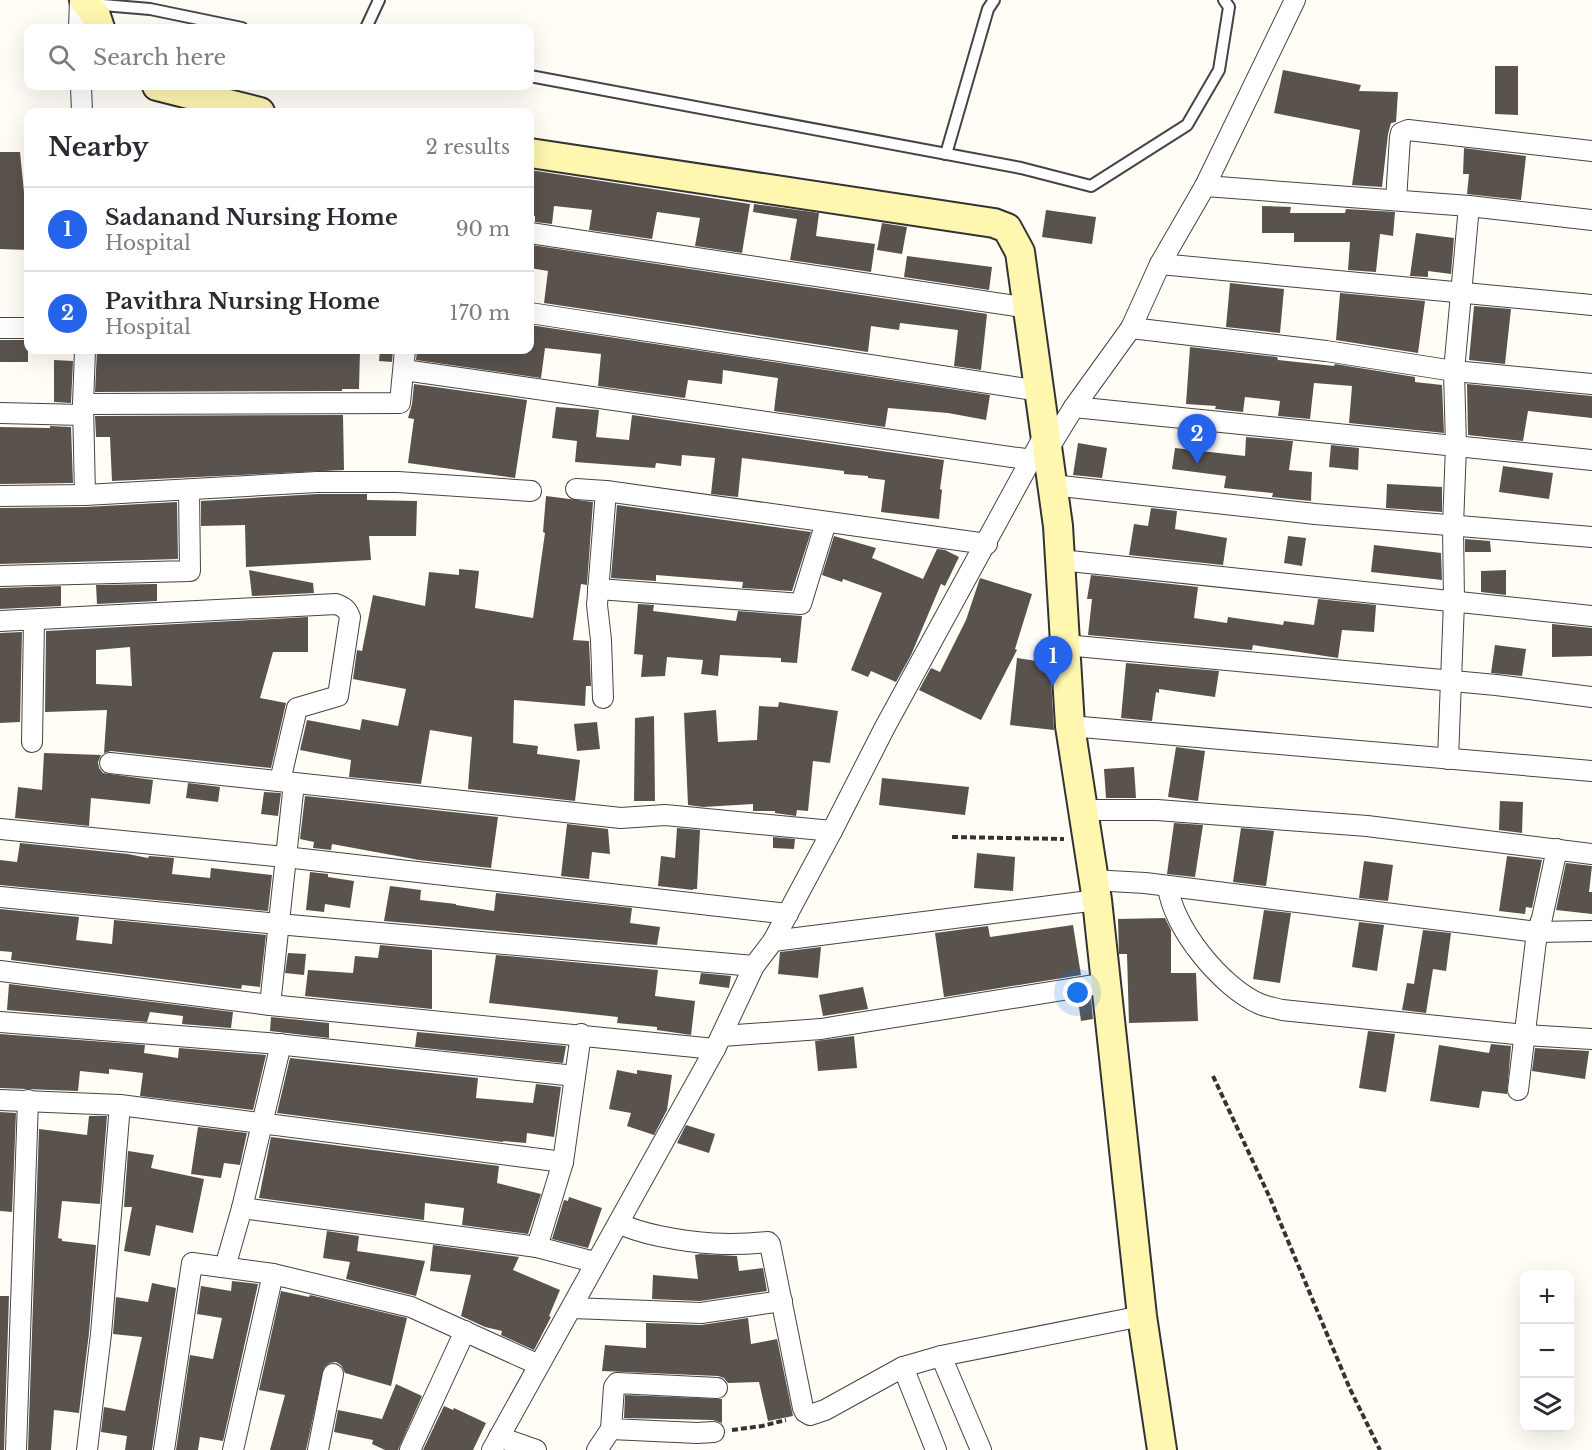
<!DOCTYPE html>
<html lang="en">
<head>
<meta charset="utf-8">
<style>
	:root { --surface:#fff; --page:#f2f2f3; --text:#2b2b33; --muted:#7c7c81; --line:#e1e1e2; --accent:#2563eb }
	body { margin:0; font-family:"Libre Baskerville",serif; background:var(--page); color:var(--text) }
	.controls { position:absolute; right:18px; bottom:18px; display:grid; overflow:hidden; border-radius:12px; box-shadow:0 6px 24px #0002 }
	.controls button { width:54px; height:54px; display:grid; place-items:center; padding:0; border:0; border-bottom:2px solid var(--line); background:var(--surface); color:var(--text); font:30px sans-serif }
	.you { position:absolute; left:1078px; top:993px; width:21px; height:21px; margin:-15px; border:4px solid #fff; border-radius:50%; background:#1a73e8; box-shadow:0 0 0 9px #1a73e833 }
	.badge { display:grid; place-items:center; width:39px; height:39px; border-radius:50%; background:var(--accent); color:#fff; font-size:20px; font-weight:700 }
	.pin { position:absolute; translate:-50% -50px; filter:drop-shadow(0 2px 3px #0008) }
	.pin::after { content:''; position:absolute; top:32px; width:21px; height:18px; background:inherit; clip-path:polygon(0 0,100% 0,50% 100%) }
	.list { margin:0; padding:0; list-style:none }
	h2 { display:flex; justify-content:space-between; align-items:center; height:78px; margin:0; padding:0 24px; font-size:26px }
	h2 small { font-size:20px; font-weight:400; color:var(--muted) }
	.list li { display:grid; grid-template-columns:39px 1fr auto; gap:18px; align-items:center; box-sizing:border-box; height:84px; padding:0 24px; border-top:2px solid var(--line) }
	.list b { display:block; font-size:22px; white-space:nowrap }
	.list p { margin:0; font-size:20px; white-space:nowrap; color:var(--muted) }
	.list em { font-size:20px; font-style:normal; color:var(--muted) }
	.icon { flex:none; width:33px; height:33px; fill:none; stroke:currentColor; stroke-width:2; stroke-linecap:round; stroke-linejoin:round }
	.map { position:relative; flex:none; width:1592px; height:1450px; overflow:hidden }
	.search { position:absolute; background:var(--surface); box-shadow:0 6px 24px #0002; left:24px; top:24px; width:510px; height:66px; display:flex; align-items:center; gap:15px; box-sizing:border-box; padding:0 21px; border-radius:12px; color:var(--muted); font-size:22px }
	.panel { position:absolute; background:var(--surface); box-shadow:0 6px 24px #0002; left:24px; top:108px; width:510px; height:246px; border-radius:12px }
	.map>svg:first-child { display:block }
	.building { fill:#5a524d; fill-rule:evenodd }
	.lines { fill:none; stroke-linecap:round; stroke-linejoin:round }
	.lane-casing { stroke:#444; stroke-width:14 }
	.street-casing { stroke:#444; stroke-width:22 }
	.secondary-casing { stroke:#333; stroke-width:32 }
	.path { stroke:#333; stroke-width:4; stroke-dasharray:6 3; stroke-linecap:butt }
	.lane { stroke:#fff; stroke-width:10 }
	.street { stroke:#fff; stroke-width:20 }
	.secondary { stroke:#fff6b0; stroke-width:28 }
</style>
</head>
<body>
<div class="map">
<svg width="1592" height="1450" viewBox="0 0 1592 1450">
	<rect width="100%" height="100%" fill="#fffdf5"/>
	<g class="building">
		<polygon points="1495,66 1518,66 1518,115 1495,114"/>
		<polygon points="1283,70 1361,85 1359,91 1398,92 1396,122 1391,123 1388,134 1382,187 1352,185 1360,130 1274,113"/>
		<polygon points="1464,148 1526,156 1521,200 1467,194 1469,174 1463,174"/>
		<polygon points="0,152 20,152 26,212 28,212 28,250 0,249"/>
		<polygon points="530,170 750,204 742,253 695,246 700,218 657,212 652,239 589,230 592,210 554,206 552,224 535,222 535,216 530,216"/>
		<polygon points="754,204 819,213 816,236 875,244 871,272 790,260 797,219 753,212"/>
		<polygon points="1262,206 1291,207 1290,213 1345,213 1346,209 1395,212 1393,236 1380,234 1376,272 1348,270 1350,242 1294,242 1294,233 1262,233"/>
		<polygon points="1046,210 1096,217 1092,244 1042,237"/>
		<polygon points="882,223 907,227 902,254 877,250"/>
		<polygon points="1416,233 1454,238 1451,274 1428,271 1428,277 1410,276"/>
		<polygon points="532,245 987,314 981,370 954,366 958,330 900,323 899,330 871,326 868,352 544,303 548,271 530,268"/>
		<polygon points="907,256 992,267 989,290 904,277"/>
		<polygon points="1230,283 1284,289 1280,333 1226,327"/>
		<polygon points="1340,293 1425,301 1418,353 1336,340"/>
		<polygon points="1474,306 1511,309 1505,364 1469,360"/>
		<polygon points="530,325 990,395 986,420 948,413 888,408 885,427 774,411 778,378 723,370 722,384 688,380 685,398 598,386 601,354 545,348 541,378 416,360 417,350 530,350"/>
		<rect x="0" y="340" width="28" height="22"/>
		<polygon points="1190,347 1277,357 1278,360 1334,366 1335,364 1415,377 1415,382 1442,385 1444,433 1349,423 1352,386 1314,383 1310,419 1278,416 1280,401 1245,397 1243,412 1215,409 1216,406 1186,404"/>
		<polygon points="97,350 360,350 359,389 342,389 342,391 95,392"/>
		<polygon points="380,350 393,350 392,362 379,361"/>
		<polygon points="54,360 73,361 71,403 54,402"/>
		<polygon points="414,384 527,400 515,478 408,463 414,419 408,418 412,404"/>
		<polygon points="1467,384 1592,396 1592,418 1528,411 1523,441 1468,435"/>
		<polygon points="556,407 599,410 596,437 629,440 632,415 944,460 940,489 942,490 939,519 881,512 885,480 868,478 868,476 844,474 844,471 742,458 738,497 711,494 715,458 682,455 681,466 656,463 655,468 575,462 577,441 552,438"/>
		<polygon points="343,415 344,470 112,481 110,437 96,437 95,416"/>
		<polygon points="50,426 71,427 73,483 0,484 0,427 50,428"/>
		<polygon points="1246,437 1293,441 1289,470 1312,472 1311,501 1272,497 1273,493 1224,488 1226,476 1172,469 1175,448 1245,456"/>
		<polygon points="1078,443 1107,448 1102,478 1073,475"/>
		<polygon points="1331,445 1359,448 1358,470 1329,467"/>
		<polygon points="1503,466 1553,473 1549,499 1499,492"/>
		<polygon points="1387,484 1442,487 1442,512 1386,508"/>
		<polygon points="317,494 367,494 367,500 417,501 416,536 369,536 371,560 246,567 245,525 201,526 201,501"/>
		<polygon points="546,496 593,502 587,585 581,584 573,640 589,641 591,686 586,686 585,706 514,700 513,743 538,746 537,754 580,760 575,801 468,789 472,737 430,730 421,784 349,777 351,760 300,750 307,720 360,730 362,719 398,726 406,689 353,679 357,650 362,651 373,595 425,606 429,572 459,575 459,569 479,571 475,608 533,618 545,533 543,532"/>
		<polygon points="177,502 178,559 0,564 0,508 85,507"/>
		<polygon points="617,505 811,532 792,591 742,588 743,582 656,575 656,581 611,578"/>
		<polygon points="1151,508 1177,511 1175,529 1227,538 1223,565 1129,555 1134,524 1148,526"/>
		<polygon points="834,536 876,548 872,558 923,579 937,549 945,550 959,557 945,586 941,584 911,655 896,682 871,671 868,677 851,670 882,593 843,579 842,582 822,575"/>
		<polygon points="1288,536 1306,538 1302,566 1284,563"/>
		<polygon points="1465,539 1490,541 1491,552 1465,552"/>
		<polygon points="1374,545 1441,553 1442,580 1371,572"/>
		<polygon points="249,570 313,583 314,593 252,596"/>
		<polygon points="1506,570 1506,595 1481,592 1481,571"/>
		<polygon points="1091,575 1198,587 1194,618 1227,623 1228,617 1283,625 1284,621 1314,625 1318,599 1376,605 1374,632 1342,630 1338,658 1253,645 1252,650 1088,635 1092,599 1087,599"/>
		<polygon points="980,578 1032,594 1015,649 1017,650 981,720 919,690 931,668 940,672 966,620"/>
		<polygon points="157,584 157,601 97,604 96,585"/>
		<polygon points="61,586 61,606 0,609 0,588"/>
		<polygon points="638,604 654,605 653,611 736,621 738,611 802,616 797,663 781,662 781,658 720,655 718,676 701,674 703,660 667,657 665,676 641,677 643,655 634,654"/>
		<path d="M308 617V652H273L260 698 286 703 271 768 111 751 104 753 107 710 45 712 46 631ZM130 647 132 686 96 684V650Z"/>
		<polygon points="1552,624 1592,628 1592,656 1552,657"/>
		<polygon points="22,632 20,722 0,723 0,633"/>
		<polygon points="1495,645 1526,649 1522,676 1491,673"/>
		<polygon points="1017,658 1050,663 1054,730 1010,725"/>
		<polygon points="1126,663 1219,671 1215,697 1159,689 1159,693 1156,692 1152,721 1121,718"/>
		<polygon points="779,702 838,711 830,763 813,761 808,811 797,810 796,816 775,813 775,811 753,811 753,804 703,807 688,805 684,713 716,710 718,742 757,740 759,706 778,707"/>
		<polygon points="654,716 655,801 634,801 635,718"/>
		<polygon points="597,722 600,749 577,751 574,724"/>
		<polygon points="1176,747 1205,751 1198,801 1168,797"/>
		<polygon points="44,753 101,755 98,762 99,768 103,773 153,780 150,804 91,798 89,826 15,818 18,787 42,790"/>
		<polygon points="1134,767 1136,798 1106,798 1104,769"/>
		<polygon points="882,778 969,787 965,815 879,805"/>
		<polygon points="188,783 220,787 218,802 186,798"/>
		<polygon points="264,792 281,793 278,816 261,814"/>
		<polygon points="305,796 498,817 491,868 419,860 332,844 331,850 313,848 314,842 300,839"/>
		<polygon points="1500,801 1523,802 1522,833 1499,830"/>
		<polygon points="1174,823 1203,825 1195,877 1167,874"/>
		<polygon points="567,824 608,829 610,854 592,852 589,879 561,876"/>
		<polygon points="677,828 700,830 697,889 693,889 693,890 658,886 661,856 675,858"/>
		<polygon points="1241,828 1274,831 1266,886 1233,882"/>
		<polygon points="773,837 795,839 794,849 773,848"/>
		<polygon points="20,843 128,854 148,858 149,856 174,858 172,874 210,878 211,868 272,875 268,911 0,885 0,860 17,862"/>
		<polygon points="977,853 1015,857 1013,891 974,888"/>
		<polygon points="1507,856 1542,860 1532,908 1526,907 1525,914 1499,911"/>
		<polygon points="1364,861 1393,865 1388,901 1359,898"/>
		<polygon points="1566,863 1592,866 1589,892 1592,892 1592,914 1556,910"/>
		<polygon points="310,872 328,874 328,877 354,881 350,908 325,904 324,912 306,910"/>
		<polygon points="390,886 421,890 420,900 456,904 456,905 494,911 496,893 632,908 630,923 660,927 657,945 384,921"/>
		<polygon points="0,909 79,917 76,940 112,944 114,920 266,935 260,987 242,985 241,989 11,960 12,952 0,951"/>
		<polygon points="1264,910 1291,913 1280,983 1253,979"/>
		<polygon points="1165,918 1171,930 1171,973 1196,973 1198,1021 1129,1023 1127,954 1119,954 1118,919"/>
		<polygon points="1359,922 1384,925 1377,971 1352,967"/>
		<polygon points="1073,925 1081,975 944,997 935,933 988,926 990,937"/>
		<polygon points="1423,930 1451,933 1446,971 1433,969 1426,1013 1402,1010 1407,983 1414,984"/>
		<polygon points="380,945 432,950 432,1009 305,996 308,970 353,973 355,956 378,958"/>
		<polygon points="821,947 818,978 778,974 780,952"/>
		<polygon points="288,953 306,954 304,975 285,973"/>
		<polygon points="496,955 658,970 655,996 695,1001 691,1035 657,1030 657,1027 617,1023 618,1017 489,1003"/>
		<polygon points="701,973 731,976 729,988 699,984"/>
		<polygon points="9,984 233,1012 231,1028 182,1024 183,1016 150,1012 147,1022 7,1010"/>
		<polygon points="863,987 868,1009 823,1016 819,995"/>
		<polygon points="1091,998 1093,1019 1081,1021 1078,1000"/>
		<polygon points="271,1017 329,1023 329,1038 270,1031"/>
		<polygon points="1368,1031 1395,1034 1386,1092 1359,1088"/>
		<polygon points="417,1032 566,1046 563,1063 415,1047"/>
		<polygon points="0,1034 145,1045 144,1053 178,1058 179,1048 266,1055 253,1110 140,1096 143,1073 109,1069 109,1074 80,1071 78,1091 0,1088"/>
		<polygon points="854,1036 857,1068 818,1071 815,1041"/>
		<polygon points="1491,1044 1511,1046 1507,1094 1482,1091 1479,1108 1430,1101 1439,1045 1489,1053"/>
		<polygon points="1535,1048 1589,1051 1585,1079 1532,1071"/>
		<polygon points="290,1058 478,1078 476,1098 533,1103 536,1084 561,1087 554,1137 527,1133 526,1143 503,1141 503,1142 277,1113"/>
		<polygon points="617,1070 637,1074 637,1070 672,1075 667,1110 654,1135 627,1126 631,1113 609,1109"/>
		<polygon points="0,1112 16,1113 12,1212 0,1211"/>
		<polygon points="89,1116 107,1116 100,1204 62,1201 58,1238 62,1239 62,1241 96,1245 89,1333 79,1413 54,1410 51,1450 28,1450 39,1129 87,1135"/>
		<polygon points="686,1125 715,1134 709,1153 677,1143"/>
		<polygon points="198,1127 247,1133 240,1165 224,1163 221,1178 191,1174"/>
		<polygon points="271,1137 499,1166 497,1183 541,1194 528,1234 462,1225 464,1208 425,1203 424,1220 259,1198"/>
		<polygon points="128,1151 154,1155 151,1168 204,1179 193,1233 156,1225 150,1256 124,1251 132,1207 124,1207"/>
		<polygon points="569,1197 602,1208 588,1248 552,1239 564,1200 568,1201"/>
		<polygon points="327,1231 359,1236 357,1251 425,1261 416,1296 346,1279 350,1262 323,1258"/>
		<polygon points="433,1245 519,1257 513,1270 560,1290 549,1316 551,1317 534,1350 501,1335 502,1331 485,1327 461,1316 471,1275 430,1271"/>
		<polygon points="700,1254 737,1256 739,1271 763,1268 767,1291 700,1301 652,1299 653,1275 698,1279 695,1255"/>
		<polygon points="232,1281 258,1284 223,1441 200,1437 198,1450 176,1450 190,1355 213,1359 222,1318 197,1314 201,1286 231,1291"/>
		<polygon points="152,1283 176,1288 152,1450 125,1450 127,1436 101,1432 104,1407 125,1411 142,1337 113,1334 116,1297 148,1302"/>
		<polygon points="281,1291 309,1297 310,1295 407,1318 391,1386 345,1373 341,1365 336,1362 330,1363 324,1367 306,1450 270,1450 285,1395 259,1390"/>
		<polygon points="0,1296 9,1296 4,1450 0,1450"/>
		<polygon points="748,1318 751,1344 777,1339 793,1416 768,1421 759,1382 728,1383 724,1378 718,1376 602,1371 605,1345 646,1348 646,1323 701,1325"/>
		<polygon points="396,1384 422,1396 398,1450 385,1450 372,1444 373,1440 334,1432 338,1410 382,1419"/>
		<polygon points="625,1395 722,1399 722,1423 713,1420 624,1418"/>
		<polygon points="444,1406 453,1410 454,1408 486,1423 473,1450 423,1450"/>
	</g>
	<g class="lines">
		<g class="lane-casing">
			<g id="lane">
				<polyline points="91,4 150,9 242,28"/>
				<polyline points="366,28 379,0"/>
				<polyline points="530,76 1021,168 1091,186 1187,125 1219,70 1229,7 1224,0"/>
				<polyline points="946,154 988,9 994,0"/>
			</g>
		</g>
		<g class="street-casing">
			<g id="street">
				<polyline points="79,28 80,0"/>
				<polyline points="81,86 82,112"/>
				<polyline points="1205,186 1469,206 1592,220"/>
				<polyline points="1396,200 1400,137 1401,133 1408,130 1592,151"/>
				<polyline points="530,233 1029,308"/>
				<polyline points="1160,264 1592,305"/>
				<polyline points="530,313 1040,391"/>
				<polyline points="0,328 28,328"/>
				<polyline points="1131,328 1326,351 1454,371 1592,384"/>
				<polyline points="404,370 1032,460"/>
				<polyline points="83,404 400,403 405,350"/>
				<polyline points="1074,407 1592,460"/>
				<polyline points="0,413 83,415"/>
				<polyline points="1047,451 1074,407 1131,328 1160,264 1205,186 1295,0"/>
				<polyline points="1052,485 1315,514 1592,537"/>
				<polyline points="576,489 606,491 987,544"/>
				<polyline points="85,495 83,404 85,350"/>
				<polyline points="0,496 85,495 317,482 398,482 531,491"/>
				<polyline points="1060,560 1592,616"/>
				<polyline points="0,576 190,571 189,490"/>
				<polyline points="598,589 801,604 826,522"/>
				<path d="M0 621 336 604C344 607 347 609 350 617L338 696 297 708 280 781"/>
				<polyline points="1065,645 1496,685 1592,697"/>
				<polyline points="603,698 601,640 597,605 606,491"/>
				<polyline points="1070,726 1592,771"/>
				<polyline points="32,742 34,620"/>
				<polyline points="1448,759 1454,602 1453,526 1456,446 1454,371 1469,206"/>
				<polyline points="110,763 621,818 665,815 832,831"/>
				<polyline points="1082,810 1157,810 1367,826 1592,854"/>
				<polyline points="0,829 285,857 788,914"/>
				<polyline points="1092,880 1145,883 1537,932 1592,931"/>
				<path d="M1168 886C1172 927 1222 988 1260 1004 1267 1007 1275 1008 1282 1010L1525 1035 1592 1039"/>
				<polyline points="0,897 278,924 754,966"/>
				<polyline points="773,941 1097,900"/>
				<polyline points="0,971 270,1005 715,1049"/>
				<polyline points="270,1005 294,783"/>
				<polyline points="0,1022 267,1043 575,1076"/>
				<polyline points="722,1036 821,1029 1106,983"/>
				<polyline points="1518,1090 1537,932 1542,918 1557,849"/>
				<polyline points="0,1100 120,1105 563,1162"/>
				<polyline points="242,1208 537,1247 594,1262"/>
				<path d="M619 1223C632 1230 645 1233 659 1236 698 1244 729 1246 768 1242L770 1244 803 1408 805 1412 810 1415 825 1410 903 1367 941 1356 1142 1316"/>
				<polyline points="537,1247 563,1162 581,1034"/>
				<polyline points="225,1267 242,1208 281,1044"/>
				<polyline points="573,1308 701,1313 782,1301"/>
				<polyline points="941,1356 981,1450"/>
				<polyline points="903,1367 936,1450"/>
				<polyline points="714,1432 697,1433 611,1429 614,1387 617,1383 717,1388"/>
				<polyline points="499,1437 536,1450"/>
				<polyline points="16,1450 28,1100"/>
				<polyline points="87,1450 101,1334 120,1105"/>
				<polyline points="164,1450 192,1263 273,1274 411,1307 539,1365"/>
				<polyline points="233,1450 273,1274"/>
				<polyline points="318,1450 333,1374"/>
				<polyline points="410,1450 465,1331"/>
				<polyline points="492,1450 715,1049 754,966 773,941 832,831 885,727 1045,434"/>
				<polyline points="597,1450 611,1429"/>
			</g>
		</g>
		<g class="secondary-casing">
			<g id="secondary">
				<polyline points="84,0 96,16 100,28"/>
				<polyline points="157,86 260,112"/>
				<polyline points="530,153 994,223 1007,228 1020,252 1058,526 1070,726 1097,900 1142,1316 1162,1450"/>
			</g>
		</g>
		<g class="path">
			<polyline points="952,837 1064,839"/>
			<polyline points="1213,1076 1270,1198 1350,1389 1380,1450"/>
			<polyline points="732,1430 762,1426 786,1420"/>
		</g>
		<use href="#lane" class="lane"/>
		<use href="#street" class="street"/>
		<use href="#secondary" class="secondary"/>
	</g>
</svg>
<div class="controls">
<button>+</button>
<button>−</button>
<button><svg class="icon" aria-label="layers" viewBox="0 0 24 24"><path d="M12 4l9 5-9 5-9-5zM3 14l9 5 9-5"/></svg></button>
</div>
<div class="you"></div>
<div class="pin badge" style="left:1053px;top:686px">1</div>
<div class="pin badge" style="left:1197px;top:464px">2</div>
<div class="search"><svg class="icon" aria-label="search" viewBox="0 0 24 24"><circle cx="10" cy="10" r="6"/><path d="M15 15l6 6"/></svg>Search here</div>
<section class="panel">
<h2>Nearby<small>2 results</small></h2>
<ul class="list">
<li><span class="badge">1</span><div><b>Sadanand Nursing Home</b><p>Hospital</p></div><em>90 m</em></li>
<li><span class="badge">2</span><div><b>Pavithra Nursing Home</b><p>Hospital</p></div><em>170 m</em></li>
</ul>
</section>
</div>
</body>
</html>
